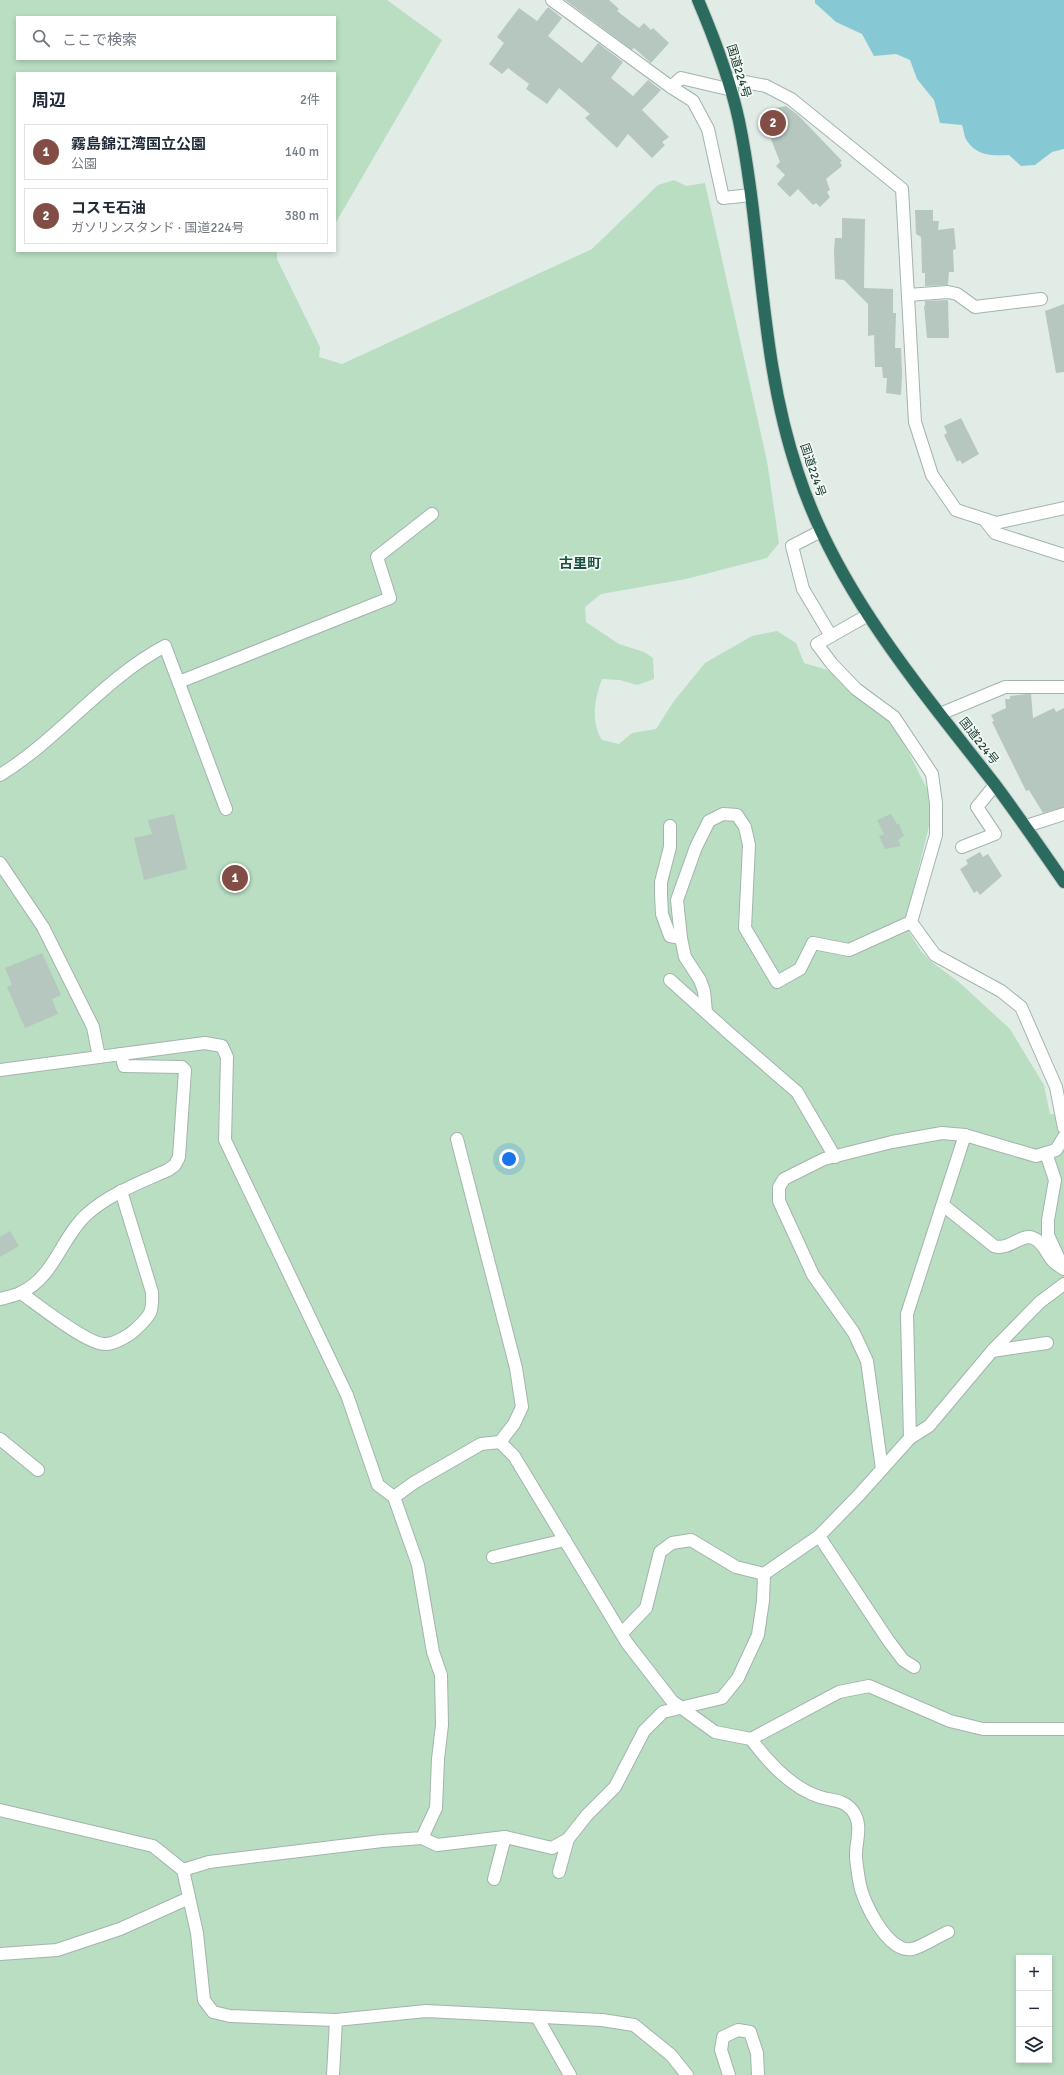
<!DOCTYPE html>
<html lang="ja">
<head>
<meta charset="utf-8">
<style>
	:root { --surface:#fff; --page:#f2f2f3; --text:#1f2937; --muted:#747a83; --line:#e0e1e3; --accent:#814d44 }
	body { margin:0; font-family:Signika,"Noto Sans JP",sans-serif; background:var(--page); color:var(--text) }
	.controls { position:absolute; right:12px; bottom:12px; display:grid; overflow:hidden; border-radius:0px; box-shadow:0 2px 6px #0003 }
	.controls button { width:36px; height:36px; display:grid; place-items:center; padding:0; border:0; border-bottom:1px solid var(--line); background:var(--surface); color:var(--text); font:20px sans-serif }
	.you { position:absolute; left:509px; top:1159px; width:14px; height:14px; margin:-10px; border:3px solid #fff; border-radius:50%; background:#1a73e8; box-shadow:0 0 0 6px #1a73e833 }
	.badge { display:grid; place-items:center; width:26px; height:26px; border-radius:50%; background:var(--accent); color:#fff; font-size:13px; font-weight:700 }
	.pin { position:absolute; translate:-50% -50%; border:2px solid #fff; box-shadow:0 1px 4px #0006 }
	.list { margin:0; padding:0; list-style:none }
	h2 { display:flex; justify-content:space-between; align-items:center; height:52px; margin:0; padding:0 16px; font-size:17px }
	h2 small { font-size:13px; font-weight:400; color:var(--muted) }
	.list li { display:grid; grid-template-columns:26px 1fr auto; gap:12px; align-items:center; box-sizing:border-box; height:56px; margin:0 8px 8px; padding:0 8px; border:1px solid var(--line); border-radius:0px }
	.list b { display:block; font-size:15px; white-space:nowrap }
	.list p { margin:0; font-size:13px; white-space:nowrap; color:var(--muted) }
	.list em { font-size:13px; font-style:normal; color:var(--muted) }
	.icon { flex:none; width:22px; height:22px; fill:none; stroke:currentColor; stroke-width:2; stroke-linecap:round; stroke-linejoin:round }
	.map { position:relative; flex:none; width:1064px; height:2075px; overflow:hidden }
	.search { position:absolute; background:var(--surface); box-shadow:0 2px 6px #0003; left:16px; top:16px; width:320px; height:44px; display:flex; align-items:center; gap:10px; box-sizing:border-box; padding:0 14px; border-radius:0px; color:var(--muted); font-size:15px }
	.panel { position:absolute; background:var(--surface); box-shadow:0 2px 6px #0003; left:16px; top:72px; width:320px; height:180px; border-radius:0px }
	.map>svg:first-child { display:block }
	.green { fill:#b9dec2; fill-rule:evenodd }
	.water { fill:#86c9d4 }
	.building { fill:#b6c7c0 }
	.lines { fill:none; stroke-linecap:round; stroke-linejoin:round }
	.minor-casing { stroke:#a3b4ae; stroke-width:14 }
	.highway-casing { stroke:#c1c9c6; stroke-width:14 }
	.minor { stroke:#fff; stroke-width:12 }
	.highway { stroke:#2b6b5d; stroke-width:12 }
	.labels { text-anchor:middle; stroke-width:3.5; stroke-linejoin:round; paint-order:stroke }
	.street-label { font-size:12px; fill:#203e35; stroke:#f2f9f5 }
	.quarter-label { font-size:14px; font-weight:bold; fill:#1b5143; stroke:#f2f9f5 }
</style>
</head>
<body>
<div class="map">
<svg width="1064" height="2075" viewBox="0 0 1064 2075">
	<rect width="100%" height="100%" fill="#e1ece7"/>
	<path class="green" d="M0 0H387L442 40 335 224V73H17V251H277V259L320 347 319 357 342 364 592 249 658 185 674 180 686 186 705 183 767 461 779 543 767 558 686 579 601 594 585 607 586 622 619 644 644 652 653 658 654 679 637 685 620 680 602 679C595 698 590 721 602 740L619 744 632 733 656 729 674 701 705 663 752 636 777 631 796 643 804 663 828 670 895 725 928 791 931 818 908 911 909 932 921 951 933 963 960 983 1010 1029 1044 1085 1050 1114 1064 1115V2075H0ZM17 17H335V59H17ZM1019 1958H1049V2060H1019Z"/>
	<path class="water" d="M815 0H1064V149L1052 152 1035 165 1021 166 1009 155C993 156 977 156 967 141 964 137 964 130 962 125L940 123 934 100 917 79 910 60 896 54 874 56 862 34 836 22 815 3Z"/>
	<g class="building">
		<polygon points="565,0 609,0 619,9 617,11 639,28 644,23 651,30 653,28 669,43 651,63 634,48 632,50"/>
		<polygon points="548,7 562,18 548,36 582,63 598,43 623,62 611,78 633,96 648,80 661,90 642,110 669,137 662,142 665,145 652,158 628,134 617,148 585,118 590,114 559,88 547,104 526,89 529,84 508,68 502,74 489,64 504,43 497,37 519,8 537,21"/>
		<polygon points="786,106 798,115 842,161 840,162 842,166 826,179 830,190 827,192 830,197 820,207 816,203 813,205 798,189 790,197 777,184 785,175 776,166 780,162 771,139 766,110"/>
		<polygon points="915,210 933,210 933,221 939,221 938,230 954,228 956,249 953,250 954,272 949,272 948,285 925,286 925,273 922,273 921,237 916,234"/>
		<polygon points="842,218 865,219 864,288 893,289 893,313 896,313 895,348 901,348 902,375 901,395 886,393 887,378 883,378 882,367 875,367 874,335 868,336 868,304 844,280 835,279 834,250 835,238 842,238"/>
		<polygon points="948,300 949,338 927,338 924,306 925,306 925,301"/>
		<polygon points="1064,304 1064,372 1056,373 1045,311"/>
		<polygon points="961,418 979,454 962,464 960,460 957,462 944,435 947,433 944,426"/>
		<polygon points="1026,694 1031,694 1033,718 1054,708 1056,712 1064,708 1064,807 1043,813 1029,790 1026,791 992,722 994,721 991,715 1006,708 1005,699 1010,699 1010,696"/>
		<polygon points="174,814 187,869 144,880 134,838 152,834 148,820"/>
		<polygon points="891,814 897,824 899,824 904,836 898,840 901,846 885,849 879,836 884,834 877,820"/>
		<polygon points="980,852 983,857 988,854 1002,876 980,895 977,891 974,893 960,869 968,864 966,860"/>
		<polygon points="42,953 61,995 52,999 58,1014 25,1028 7,987 12,985 5,968"/>
		<polygon points="10,1231 19,1246 0,1257 0,1237"/>
	</g>
	<g class="lines">
		<g class="minor-casing">
			<g id="minor">
				<polyline points="552,0 671,87 693,101 708,129 723,198 751,195"/>
				<polyline points="729,79 766,86 791,99 902,189 915,422 932,475 956,510 996,523 1064,508"/>
				<polyline points="671,87 681,78 732,90"/>
				<polyline points="908,295 948,292 957,294 975,307 1041,299"/>
				<polyline points="984,519 995,533 1064,555"/>
				<polyline points="821,531 792,546 803,589 831,636"/>
				<polyline points="868,615 817,644 832,664 856,689 894,717 932,774 936,803 936,835 911,922 935,955 1001,991 1021,1007 1056,1087 1064,1128"/>
				<polyline points="179,682 390,598 377,557 432,514"/>
				<polyline points="940,714 1005,687 1064,687"/>
				<path d="M0 775C60 738 103 679 165 646L226 809"/>
				<polyline points="670,826 670,847 661,882 661,894 662,914 670,936 681,938"/>
				<polyline points="1026,826 1064,814"/>
				<polyline points="962,847 995,834 977,807 995,785"/>
				<polyline points="0,863 43,927 93,1027 99,1057"/>
				<polyline points="670,980 730,1034 797,1092 835,1157"/>
				<polyline points="706,1012 704,991 700,980 685,957 681,938 677,900 696,847 709,821 723,814 737,815 745,827 749,845 745,928 777,982 800,969 813,943 849,950 911,922"/>
				<polyline points="0,1070 205,1043 222,1046 227,1057 225,1140 347,1395 378,1485 394,1497 418,1565 433,1652 441,1675 442,1725 438,1759 436,1808 422,1838 382,1841 209,1862 183,1870"/>
				<polyline points="457,1139 516,1368 522,1407 514,1424 500,1442"/>
				<polyline points="1046,1153 1055,1180 1048,1220 1048,1235 1059,1259"/>
				<path d="M943 1205 994 1246C1009 1251 1021 1233 1033 1238 1044 1242 1046 1254 1054 1262 1057 1265 1061 1267 1064 1269"/>
				<path d="M21 1293C37 1304 90 1347 107 1344 116 1343 130 1335 136 1329 151 1315 153 1312 152 1292L121 1191"/>
				<path d="M0 1299C7 1297 14 1296 20 1293 54 1278 61 1238 86 1215 109 1194 141 1182 168 1170L175 1165 179 1157 185 1070 182 1067 124 1066 121 1054"/>
				<polyline points="992,1351 1047,1343"/>
				<polyline points="910,1438 929,1426 992,1351 1040,1302 1064,1284"/>
				<polyline points="0,1439 38,1470"/>
				<polyline points="882,1469 867,1361 854,1333 813,1275 779,1201 779,1187 784,1179 824,1159 892,1142 942,1133 965,1135"/>
				<polyline points="394,1497 415,1482 481,1444 500,1442 514,1456 627,1643 672,1701 715,1732 751,1739 839,1692 869,1686 950,1721 983,1729 1064,1729"/>
				<polyline points="819,1536 888,1640 903,1660 914,1667"/>
				<polyline points="493,1557 565,1540"/>
				<polyline points="622,1633 646,1608 660,1552 672,1543 691,1540 736,1567 764,1574 819,1536 858,1496 910,1438 907,1314 965,1135 1036,1156 1056,1150 1064,1137"/>
				<path d="M751 1739C768 1762 791 1788 820 1797 832 1801 843 1799 852 1810 864 1825 855 1842 856 1858 857 1866 858 1876 860 1885 864 1904 888 1953 912 1949 922 1947 938 1936 948 1932"/>
				<polyline points="0,1810 153,1846 183,1870 197,1933 204,2000 213,2012 230,2016 336,2020 426,2011 602,2020 634,2025 671,2055 687,2075"/>
				<polyline points="422,1838 437,1845 505,1837 552,1848 568,1839 587,1815 615,1787 644,1731 663,1712 722,1698 738,1678 758,1635 763,1601 764,1574"/>
				<polyline points="559,1872 568,1839"/>
				<polyline points="494,1879 505,1837"/>
				<polyline points="0,1954 57,1950 120,1929 189,1898"/>
				<polyline points="537,2017 570,2075"/>
				<polyline points="333,2075 336,2020"/>
				<polyline points="729,2075 721,2050 723,2037 738,2030 750,2032 757,2053 758,2075"/>
			</g>
		</g>
		<g class="highway-casing">
			<path id="highway" d="M698 0C715 40 730 79 739 121 763 238 759 358 798 473 836 590 919 687 993 782 1018 815 1041 849 1064 882"/>
		</g>
		<use href="#minor" class="minor"/>
		<use href="#highway" class="highway"/>
	</g>
	<g class="labels">
		<g class="street-label">
			<text transform="translate(739 71) rotate(73)" y="4">国道224号</text>
			<text transform="translate(813 470) rotate(71)" y="4">国道224号</text>
			<text transform="translate(979 741) rotate(52)" y="4">国道224号</text>
		</g>
		<g class="quarter-label">
			<text x="580" y="568">古里町</text>
		</g>
	</g>
</svg>
<div class="controls">
<button>+</button>
<button>−</button>
<button><svg class="icon" aria-label="layers" viewBox="0 0 24 24"><path d="M12 4l9 5-9 5-9-5zM3 14l9 5 9-5"/></svg></button>
</div>
<div class="you"></div>
<div class="pin badge" style="left:235px;top:878px">1</div>
<div class="pin badge" style="left:773px;top:123px">2</div>
<div class="search"><svg class="icon" aria-label="search" viewBox="0 0 24 24"><circle cx="10" cy="10" r="6"/><path d="M15 15l6 6"/></svg>ここで検索</div>
<section class="panel">
<h2>周辺<small>2件</small></h2>
<ul class="list">
<li><span class="badge">1</span><div><b>霧島錦江湾国立公園</b><p>公園</p></div><em>140 m</em></li>
<li><span class="badge">2</span><div><b>コスモ石油</b><p>ガソリンスタンド · 国道224号</p></div><em>380 m</em></li>
</ul>
</section>
</div>
</body>
</html>
